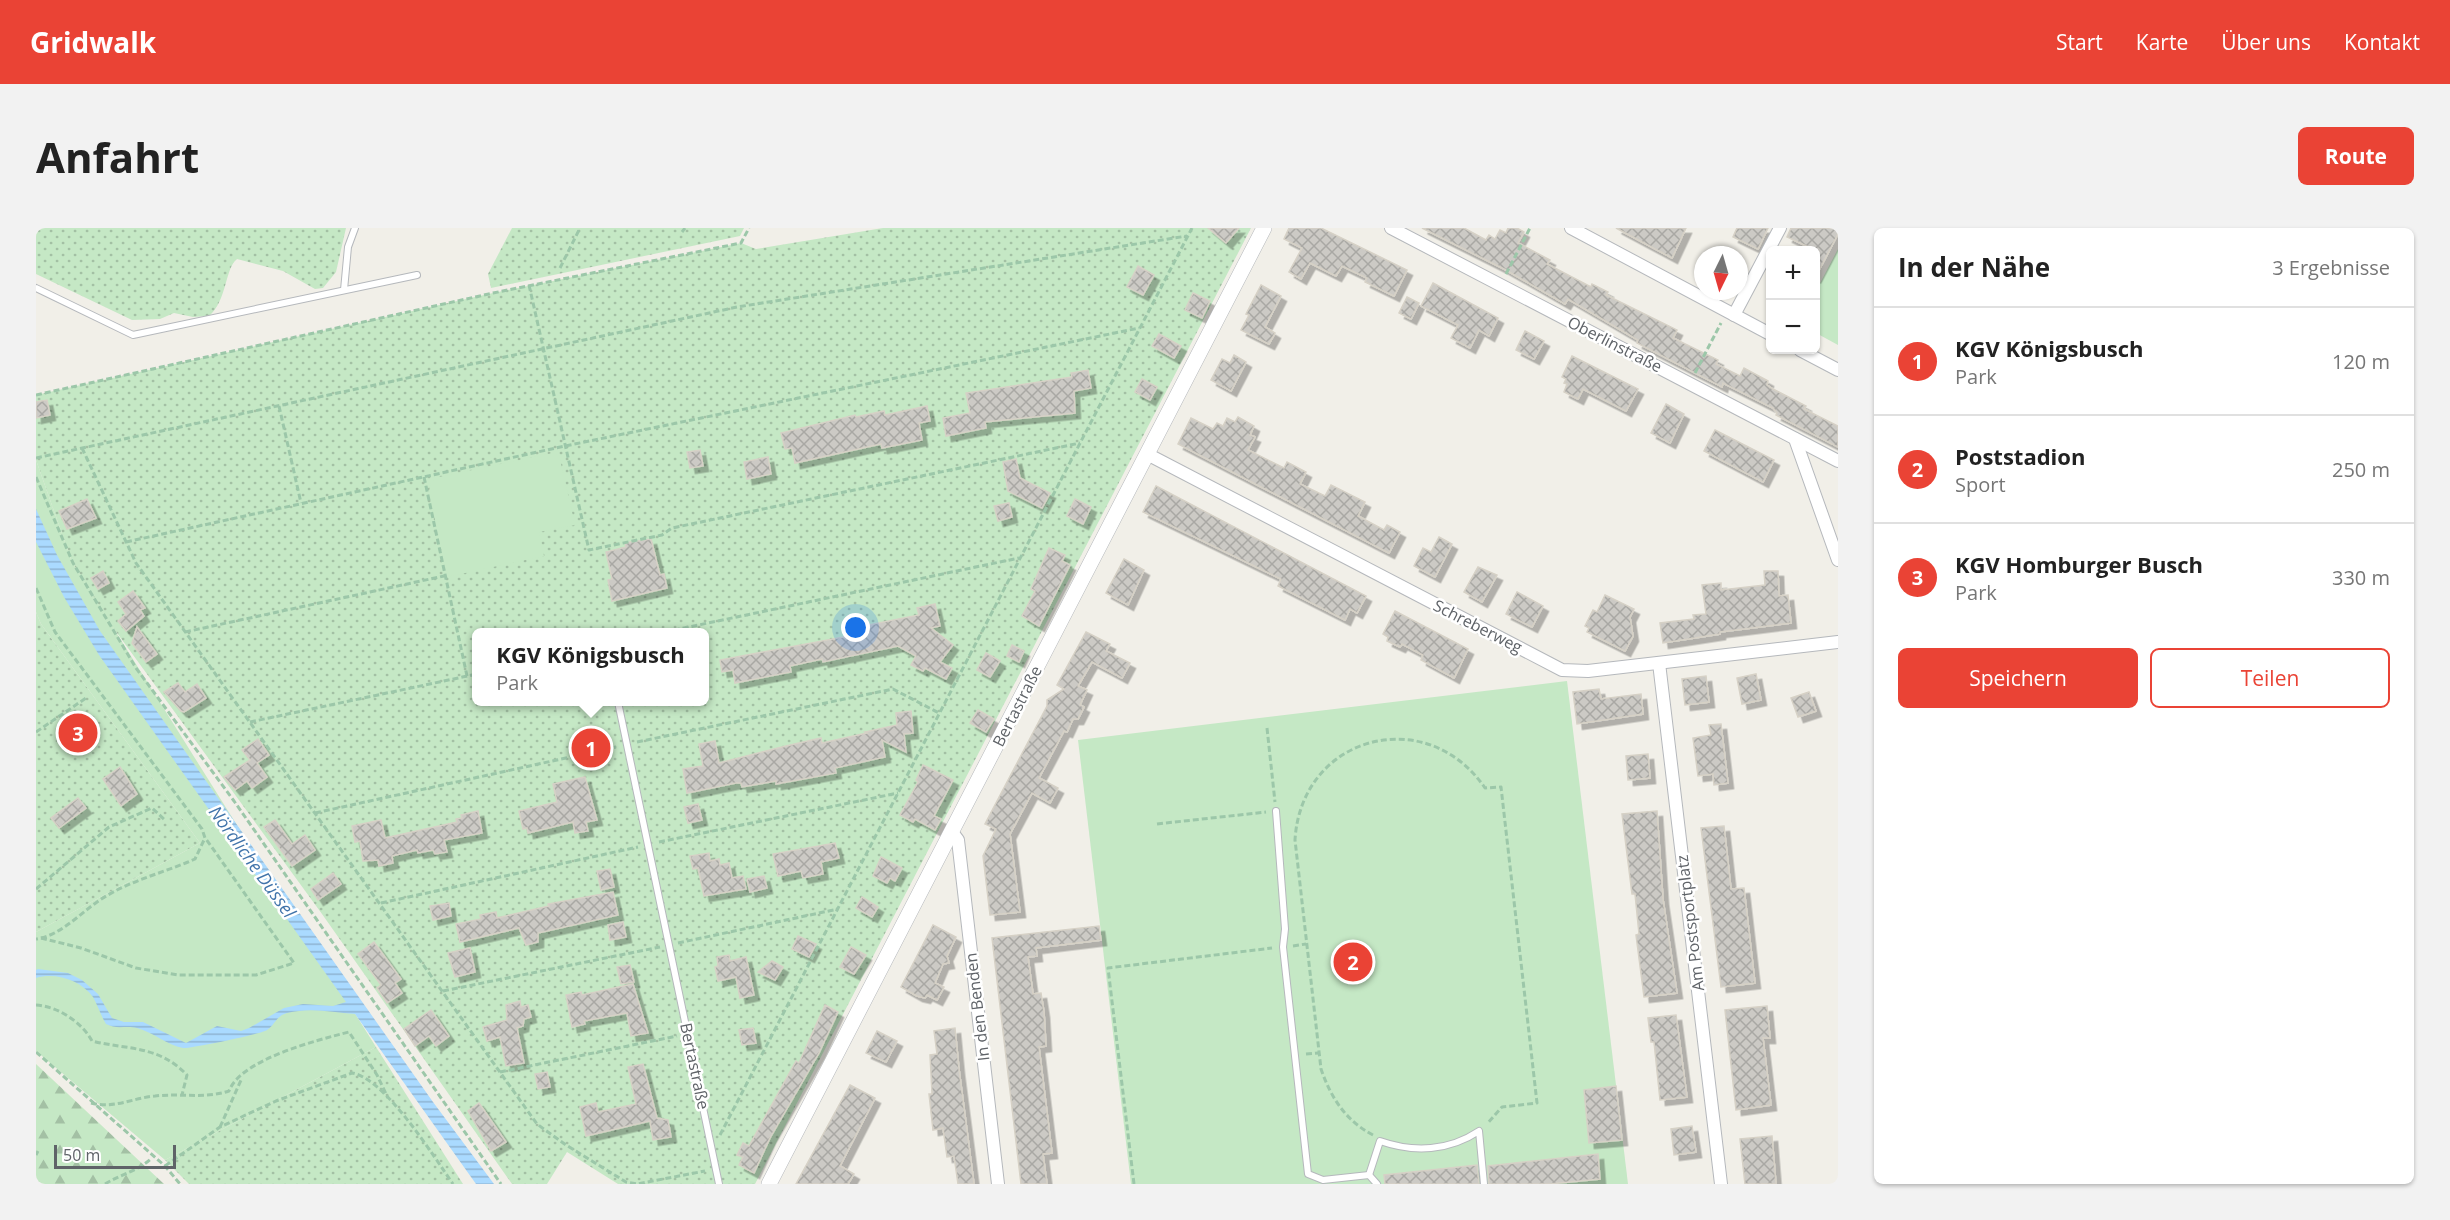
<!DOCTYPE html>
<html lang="de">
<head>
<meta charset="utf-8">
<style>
	:root { --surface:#fff; --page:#f2f2f2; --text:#222; --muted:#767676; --line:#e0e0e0; --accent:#ea4335 }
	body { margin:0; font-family:"Open Sans",sans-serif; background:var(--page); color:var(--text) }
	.controls { position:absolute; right:18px; top:18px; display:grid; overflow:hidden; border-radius:9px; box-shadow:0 2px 4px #0004 }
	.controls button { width:54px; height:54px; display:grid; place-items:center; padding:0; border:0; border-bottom:2px solid var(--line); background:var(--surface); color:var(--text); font:30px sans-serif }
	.compass { position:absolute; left:1658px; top:18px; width:54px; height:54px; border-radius:50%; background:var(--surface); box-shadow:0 2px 4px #0004; rotate:185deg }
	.scale { position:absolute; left:18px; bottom:15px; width:122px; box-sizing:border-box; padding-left:6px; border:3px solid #5f6368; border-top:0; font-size:16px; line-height:21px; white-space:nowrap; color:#5f6368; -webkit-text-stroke:4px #fff; paint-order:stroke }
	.you { position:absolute; left:820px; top:400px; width:21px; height:21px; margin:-15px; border:4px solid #fff; border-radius:50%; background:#1a73e8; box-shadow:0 0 0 9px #1a73e833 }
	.badge { display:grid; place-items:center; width:39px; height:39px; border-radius:50%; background:var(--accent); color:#fff; font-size:20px; font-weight:700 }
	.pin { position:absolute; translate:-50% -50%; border:3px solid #fff; box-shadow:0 2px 6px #0006 }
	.popup { position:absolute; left:436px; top:400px; width:237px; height:78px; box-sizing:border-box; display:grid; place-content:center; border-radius:9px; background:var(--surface); filter:drop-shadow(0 2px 4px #0005); font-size:20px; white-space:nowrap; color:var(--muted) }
	.popup b { font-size:22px; color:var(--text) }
	.popup::after { content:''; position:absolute; left:50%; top:100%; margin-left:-12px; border:12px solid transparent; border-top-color:var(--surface) }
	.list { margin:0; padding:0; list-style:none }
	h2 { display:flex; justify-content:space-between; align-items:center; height:78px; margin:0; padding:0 24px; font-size:26px }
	h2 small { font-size:20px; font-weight:400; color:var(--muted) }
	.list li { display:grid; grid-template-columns:39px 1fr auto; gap:18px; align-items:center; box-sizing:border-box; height:108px; padding:0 24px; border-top:2px solid var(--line) }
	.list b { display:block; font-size:22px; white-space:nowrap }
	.list p { margin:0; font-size:20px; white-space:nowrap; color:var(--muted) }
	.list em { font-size:20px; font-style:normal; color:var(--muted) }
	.actions { display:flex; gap:12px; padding:18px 24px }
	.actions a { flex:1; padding:14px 0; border:2px solid var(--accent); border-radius:9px; text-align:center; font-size:21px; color:var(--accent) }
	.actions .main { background:var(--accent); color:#fff }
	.map { position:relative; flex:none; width:1802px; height:956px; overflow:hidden; border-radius:9px }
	header { display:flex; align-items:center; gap:36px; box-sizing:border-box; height:84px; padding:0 30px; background:var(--accent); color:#fff }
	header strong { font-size:28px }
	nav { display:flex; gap:33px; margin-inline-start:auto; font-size:21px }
	.intro { display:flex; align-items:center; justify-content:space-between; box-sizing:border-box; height:144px; padding:0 36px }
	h1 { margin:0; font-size:42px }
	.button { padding:15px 27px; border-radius:9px; background:var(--accent); color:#fff; font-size:21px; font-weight:700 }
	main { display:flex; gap:36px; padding:0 36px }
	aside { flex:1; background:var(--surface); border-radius:9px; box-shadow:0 2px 4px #0004 }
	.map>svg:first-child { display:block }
	.grass { fill:url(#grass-dots); fill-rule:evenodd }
	.forest { fill:url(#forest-firs) }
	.park { fill:#c5e8c5 }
	.water { fill:url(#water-rules) }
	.building { fill:url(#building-cross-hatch); stroke:#d6d1c6; stroke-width:1.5; filter:url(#shadow) }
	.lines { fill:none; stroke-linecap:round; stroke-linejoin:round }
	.service-casing { stroke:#b5b8bc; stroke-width:8 }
	.minor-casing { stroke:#b5b8bc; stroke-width:14 }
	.tertiary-casing { stroke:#b5b8bc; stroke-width:16 }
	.path { stroke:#9cc7a9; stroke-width:3; stroke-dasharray:6 3; stroke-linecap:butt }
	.service { stroke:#fff; stroke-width:6 }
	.minor { stroke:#fff; stroke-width:12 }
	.tertiary { stroke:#fff; stroke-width:15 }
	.labels { text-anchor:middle; stroke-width:5; stroke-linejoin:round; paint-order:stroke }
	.street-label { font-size:16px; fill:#5f6368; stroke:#fff }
	.water-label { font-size:18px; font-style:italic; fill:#4174aa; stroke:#fff }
</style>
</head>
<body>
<header>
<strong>Gridwalk</strong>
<nav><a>Start</a><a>Karte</a><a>Über uns</a><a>Kontakt</a></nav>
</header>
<div class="intro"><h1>Anfahrt</h1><a class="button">Route</a></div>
<main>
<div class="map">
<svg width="1802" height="956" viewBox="0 0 1802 956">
	<defs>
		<pattern id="grass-dots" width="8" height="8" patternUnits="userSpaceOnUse" patternTransform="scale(1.5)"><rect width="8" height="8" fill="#c5e8c5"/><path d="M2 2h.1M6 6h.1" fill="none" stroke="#a3c0a4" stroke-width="1.8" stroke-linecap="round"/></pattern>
		<pattern id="forest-firs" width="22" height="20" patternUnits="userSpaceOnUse" patternTransform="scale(1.5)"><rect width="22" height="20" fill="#c5e8c5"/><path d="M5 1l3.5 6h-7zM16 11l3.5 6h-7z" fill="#a3c0a4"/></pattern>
		<pattern id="water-rules" width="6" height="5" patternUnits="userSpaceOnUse" patternTransform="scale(1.5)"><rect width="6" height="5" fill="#aadaff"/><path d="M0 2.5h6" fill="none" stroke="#8eb4d2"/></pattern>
		<pattern id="building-cross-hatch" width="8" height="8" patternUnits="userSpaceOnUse" patternTransform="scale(1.5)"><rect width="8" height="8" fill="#cccac5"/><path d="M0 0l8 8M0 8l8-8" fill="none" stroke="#a9a8a4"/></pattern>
		<filter id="shadow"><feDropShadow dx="5.5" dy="5.5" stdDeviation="0" flood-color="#0004"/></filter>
	</defs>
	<rect width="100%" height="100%" fill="#f1efe8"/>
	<g class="grass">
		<path d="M0 0H310L300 44 287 60 279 61 247 43 201 31C189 40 191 73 173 88L157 89 138 85 124 91 96 92 0 46Z"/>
		<polygon points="476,0 708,0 704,8 455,60 452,46"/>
		<path d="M847 0H1215L719 956H582L531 924 511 956H476L286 686 73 394 36 334 0 232V167L457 65 705 15 720 21ZM441 404H669V474H441Z"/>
		<polygon points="0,384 5,396 164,615 0,704"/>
		<polygon points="340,819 427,956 153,956 129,932"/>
	</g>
	<polygon class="forest" points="0,836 128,956 0,956"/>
	<g class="park">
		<polygon points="1802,21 1802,117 1780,105 1780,63"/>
		<polygon points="517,225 523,227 539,297 503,304 508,328 411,349 393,263 395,254 403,249"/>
		<polygon points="0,232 36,334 340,819 129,932 0,823 0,704 164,615 5,396 0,384"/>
		<polygon points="1531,453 1592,956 1095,956 1042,512"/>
	</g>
	<path class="water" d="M0 281 21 327 64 403 397 874 458 956H440L319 786C296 784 274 779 251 785 240 788 239 797 231 802 226 806 153 821 147 820 131 817 117 804 101 800 90 797 81 802 70 796 65 788 62 778 57 769 45 752 19 744 0 750V742L2 741 32 745 46 752 62 766 76 790 88 794H107L150 815 181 798 205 803 213 800 248 780 267 776 297 778 310 774 63 427 28 369 0 314Z"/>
	<g class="building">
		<polygon points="1172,0 1203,0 1190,15"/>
		<polygon points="1253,0 1285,0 1371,42 1358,68 1329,54 1331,50 1306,38 1300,48 1274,35 1265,51 1253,44 1266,20 1248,11"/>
		<polygon points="1386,0 1428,0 1450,12 1453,7 1459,11 1464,2 1470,5 1472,0 1481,0 1488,4 1482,15 1514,32 1511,36 1555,59 1556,56 1572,64 1570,67 1641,102 1637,110 1682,132 1680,136 1704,148 1708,140 1732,153 1731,157 1737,161 1770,178 1768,181 1802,198 1802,219 1740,187 1741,185 1737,180 1687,155 1686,159 1601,115 1602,112 1532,71 1529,76 1468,41"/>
		<polygon points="1580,0 1650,0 1636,30"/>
		<polygon points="1701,0 1732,0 1722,21 1697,9"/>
		<polygon points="1755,0 1802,0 1802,6 1779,50 1779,22 1751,9"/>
		<polygon points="1102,38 1118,47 1107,67 1091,59"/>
		<polygon points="1397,55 1462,90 1453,108 1443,102 1434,120 1415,110 1422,97 1385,78"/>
		<polygon points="1225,57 1245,68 1229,99 1239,105 1233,116 1205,102 1213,87 1210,86"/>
		<polygon points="1157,65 1174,73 1166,90 1149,82"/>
		<polygon points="1371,69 1383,75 1375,91 1363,85"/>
		<polygon points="1489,103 1508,113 1498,131 1480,122"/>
		<polygon points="1123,106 1145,118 1138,130 1116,118"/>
		<polygon points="1198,127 1210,134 1195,163 1175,152 1186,131 1194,135"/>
		<polygon points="1536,128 1602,161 1590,183 1547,161 1542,171 1528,164 1531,156 1528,155 1530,151 1526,149"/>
		<polygon points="1052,142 1055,160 1038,163 1039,185 949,194 950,200 910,208 907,190 934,185 930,165 1036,149 1035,145"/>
		<polygon points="1106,151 1121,159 1114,172 1099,164"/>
		<polygon points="11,172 14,187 0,190 0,174"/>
		<polygon points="1630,176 1648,186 1634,215 1615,205"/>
		<polygon points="891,178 894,193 883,195 886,212 846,220 845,216 759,235 756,220 749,221 745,205 819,187 820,189 848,183 849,187"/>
		<polygon points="1202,189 1218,198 1214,207 1219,209 1212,222 1248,240 1251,234 1270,244 1264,256 1289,268 1295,257 1329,274 1322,288 1348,302 1351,297 1364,304 1353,325 1142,216 1155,190 1177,201 1181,195 1187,198 1191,190 1199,194"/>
		<polygon points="1679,202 1738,232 1727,254 1668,223"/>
		<polygon points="664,222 667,238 654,240 651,224"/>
		<polygon points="732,229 735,246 711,251 708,234"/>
		<polygon points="980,231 984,250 1014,265 1006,280 972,263 967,234"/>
		<polygon points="1120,258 1330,368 1321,385 1314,381 1309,392 1242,358 1245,351 1107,284"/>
		<polygon points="51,271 60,290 31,301 23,283"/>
		<polygon points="1039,271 1055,279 1047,296 1031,288"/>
		<polygon points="973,275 976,289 962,293 958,278"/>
		<polygon points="1403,309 1416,316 1399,349 1378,338 1387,320 1395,324"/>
		<polygon points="615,311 624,347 628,346 631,360 576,373 572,352 576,351 570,324 590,319 589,315"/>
		<polygon points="1013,320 1029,327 1026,333 1034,337 1003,398 986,388 999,363 995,361"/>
		<polygon points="1088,331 1108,342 1092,377 1070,365"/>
		<polygon points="1442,339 1461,347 1446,374 1428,364"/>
		<polygon points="67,343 73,355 62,361 55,350"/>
		<polygon points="1728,343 1742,343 1743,368 1752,367 1755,395 1684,404 1684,406 1627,415 1624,395 1658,391 1657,387 1670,386 1666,357 1685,355 1685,362 1729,357"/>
		<polygon points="97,363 109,380 104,382 108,388 90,403 82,393 90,386 82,374"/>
		<polygon points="1481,364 1507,378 1496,399 1470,386"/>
		<polygon points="1569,367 1598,381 1594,389 1597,408 1589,423 1551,404 1553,400 1549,398 1557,382 1561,384"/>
		<polygon points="899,376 904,398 895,400 917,417 904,434 916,440 910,451 889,440 887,443 875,437 880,428 862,418 787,434 786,431 754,438 755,444 699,455 697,442 686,444 684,432 813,408 812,401 883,387 881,380"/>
		<polygon points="1359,383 1432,421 1418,450 1385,432 1387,427 1366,416 1364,419 1351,413 1352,409 1347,406"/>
		<polygon points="101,399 121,426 110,434 96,415"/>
		<polygon points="1050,404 1074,416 1070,423 1094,435 1086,450 1056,434 1042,458 1051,462 1044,477 1048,479 1042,491 1037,491 1031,504 1028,503 1003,550 1022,560 1014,575 996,565 974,606 984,684 954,687 947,628 960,601 949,596 1011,478 1011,472 1028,461 1021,457"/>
		<polygon points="976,417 988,423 983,434 971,428"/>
		<polygon points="950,425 964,433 954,449 941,442"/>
		<polygon points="1720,446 1725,472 1706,476 1701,450"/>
		<polygon points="1670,448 1673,474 1649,477 1646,451"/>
		<polygon points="142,455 149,464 161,456 170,470 148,484 145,483 128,464"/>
		<polygon points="1563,461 1565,471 1605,466 1607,486 1541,496 1537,464"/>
		<polygon points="1773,464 1780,483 1762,489 1755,470"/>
		<polygon points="942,482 958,491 950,504 934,495"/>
		<polygon points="875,483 877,505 868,506 870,524 846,512 849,529 799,540 800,545 740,556 740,553 706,559 705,555 700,555 651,565 647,541 667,538 663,516 679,513 683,535 750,518 785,510 786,515 831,505 829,504 861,497 860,485"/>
		<polygon points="1685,496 1692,555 1678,557 1677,546 1662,548 1657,510 1675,507 1673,497"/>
		<polygon points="222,511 233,527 221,535 231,549 216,560 211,553 199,562 188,549 214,532 206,522"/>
		<polygon points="1612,526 1614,550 1592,552 1590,528"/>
		<polygon points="887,537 917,552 898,588 905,591 899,602 879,591 877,594 864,587 882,554 880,552"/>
		<polygon points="84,539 101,566 85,578 67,551"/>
		<polygon points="549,549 561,592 550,594 552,603 539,605 537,594 492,605 491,600 487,601 483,583 521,574 517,556"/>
		<polygon points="42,570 50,580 23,600 15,590"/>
		<polygon points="662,576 666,592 652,595 648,579"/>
		<polygon points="442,583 446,605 408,612 411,624 399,626 397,622 382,625 381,622 356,628 357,635 343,638 342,632 327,633 324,613 319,614 316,598 345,592 349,610 421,594 420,591 426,590 425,587"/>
		<polygon points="1621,583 1627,671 1641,765 1608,769 1600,707 1603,706 1599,666 1596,666 1586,586"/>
		<polygon points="239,592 256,616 269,607 279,622 256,638 228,599"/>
		<polygon points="1688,598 1695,661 1708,660 1719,755 1685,759 1665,600"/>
		<polygon points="799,615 803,630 785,634 787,646 767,650 765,643 742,648 737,626"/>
		<polygon points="673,625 674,633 683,631 684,637 693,635 696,650 707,648 710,661 668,668 662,640 657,641 654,628"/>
		<polygon points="845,629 866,640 859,653 854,650 851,655 837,648"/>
		<polygon points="574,641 578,659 565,662 561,643"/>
		<polygon points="297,645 305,656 282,672 275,661"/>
		<polygon points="728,648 731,660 714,664 711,651"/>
		<polygon points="577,664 582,687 502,705 502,714 490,717 483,700 424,714 420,696 445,691 444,687 460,684 461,690 513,678 512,676"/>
		<polygon points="826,669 842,679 836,689 820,680"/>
		<polygon points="413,675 415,688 397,692 394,678"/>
		<polygon points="587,694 590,709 574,712 572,697"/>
		<polygon points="897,697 920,709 911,728 913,735 907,736 899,755 908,759 901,772 891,767 889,770 881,768 865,759"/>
		<polygon points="1063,698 1065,712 1000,720 1001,728 992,729 997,766 1005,765 1008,784 1010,818 1003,819 1016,925 1007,926 1011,956 985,956 956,710"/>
		<polygon points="762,708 780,716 773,729 756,721"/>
		<polygon points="338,714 365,751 359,755 366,765 351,775 341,760 345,757 322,726"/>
		<polygon points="815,719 830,727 818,746 804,739"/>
		<polygon points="434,720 439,744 419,749 412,725"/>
		<polygon points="693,727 694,733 710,729 718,767 704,770 700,749 682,753 679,739 682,738 681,729"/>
		<polygon points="736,733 747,739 739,752 722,744"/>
		<polygon points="594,737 598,754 585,756 581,739"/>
		<polygon points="597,756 612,805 595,808 591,785 548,793 549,796 536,799 530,767 545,764 546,767"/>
		<polygon points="484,773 485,779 492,777 495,789 488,791 487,798 481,800 488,835 470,838 464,809 451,813 447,799 471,792 470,777"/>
		<polygon points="789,777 802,784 783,825 734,910 718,945 703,937 707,929 701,927 707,915 713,918 760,833 763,835"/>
		<polygon points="1731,778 1734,810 1727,810 1735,877 1700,882 1689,782"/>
		<polygon points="395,782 413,808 400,818 393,808 379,818 368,801"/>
		<polygon points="1640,787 1651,869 1624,872 1618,814 1615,814 1612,790"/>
		<polygon points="717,800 720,815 706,817 703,802"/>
		<polygon points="919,800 923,841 938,956 922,956 918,928 911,929 907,900 897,902 893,866 896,866 894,827 901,826 898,803"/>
		<polygon points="841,803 861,813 850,834 830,825"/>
		<polygon points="607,836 621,890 632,892 635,909 617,912 614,893 550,908 544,879 560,875 562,884 600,876 592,839"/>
		<polygon points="511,844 514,859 502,861 499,846"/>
		<polygon points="814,857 839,870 804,938 818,946 812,956 760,956"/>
		<polygon points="1580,858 1586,912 1553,915 1548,862"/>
		<polygon points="443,875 470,914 455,923 432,883"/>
		<polygon points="1656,898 1660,924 1638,927 1635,901"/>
		<polygon points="1736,908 1740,956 1709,956 1704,911"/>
		<polygon points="1562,926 1564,951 1514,956 1453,956 1452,938"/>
		<polygon points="1441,937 1443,956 1349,956 1348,947"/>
	</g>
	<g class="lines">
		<g class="service-casing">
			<g id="service">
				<polyline points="0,60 97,107 381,47"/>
				<polyline points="308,62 312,19 319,0"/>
				<polyline points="582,474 683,956"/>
				<polyline points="1240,583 1249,701 1247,719 1272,946 1287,952 1333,947 1341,956"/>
				<path d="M1333 947 1344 913C1378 925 1413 923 1443 903L1448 956"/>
			</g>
		</g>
		<g class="minor-casing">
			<g id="minor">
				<polyline points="1355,0 1802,233"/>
				<polyline points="1535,0 1734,106"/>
				<polyline points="1698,87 1744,0"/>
				<polyline points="1764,122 1802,142"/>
				<polyline points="1759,211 1802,332"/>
				<polyline points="1111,226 1526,442 1552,443 1802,414"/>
				<polyline points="1623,435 1685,956"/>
				<polyline points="916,604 922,612 962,956"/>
			</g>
		</g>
		<g class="tertiary-casing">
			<polyline id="tertiary" points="733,956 1228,0"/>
		</g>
		<g class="path">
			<polyline points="646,4 649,0"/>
			<polyline points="524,40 544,0"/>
			<polyline points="1470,46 1494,0"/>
			<polyline points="493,57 553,322 626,307 636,300 1044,215"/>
			<polyline points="1659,145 1685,95"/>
			<polyline points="0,167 457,65 705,15 713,0"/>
			<polyline points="243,178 265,275"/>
			<polyline points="46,220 100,335 501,896 530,917 590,954 601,956 669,943"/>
			<polyline points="0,230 701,79 1151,8"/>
			<polyline points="0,249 37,335 100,440 198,573 465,956"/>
			<polyline points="388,249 431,448"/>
			<polyline points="90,314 529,218 1103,100"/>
			<path d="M0 360 19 404 166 601 169 610 159 631C130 644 99 651 72 667 48 680 28 707 0 711"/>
			<polyline points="149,404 408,348"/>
			<polyline points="629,404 983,330"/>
			<polyline points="214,494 441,446"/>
			<polyline points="1231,500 1239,574"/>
			<polyline points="0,504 50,470"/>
			<polyline points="601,514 857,461 903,485"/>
			<polyline points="279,585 580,519"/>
			<polyline points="1121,596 1230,584"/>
			<polyline points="623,614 862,565"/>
			<polyline points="0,661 73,599 116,580 130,593"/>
			<polyline points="345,675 602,619"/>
			<polyline points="5,710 45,720 100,740 142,747 220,747 258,735 170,611"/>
			<polyline points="642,715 802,681"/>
			<polyline points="1257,718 1270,716"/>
			<polyline points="407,763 624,719"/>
			<path d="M0 777C21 778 46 794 56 813 92 822 122 817 151 847L146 867"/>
			<polyline points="0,824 129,938 144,956"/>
			<polyline points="1270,826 1283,825"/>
			<polyline points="464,844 641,808"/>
			<path d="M55 875C78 881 97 870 119 868 145 865 168 871 193 863 205 831 282 812 313 804L341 847 352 870"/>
			<polyline points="184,899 206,850"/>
			<polyline points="684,907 1156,0"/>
			<path d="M1337 907C1310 893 1295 870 1285 841L1259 612C1265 508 1390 474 1449 560L1465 559 1501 875 1466 879 1451 896"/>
			<polyline points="0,927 2,923"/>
			<path d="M129 938 184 899 240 873 316 845C349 850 398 929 417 956"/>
			<polyline points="0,953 2,956"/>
			<path d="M69 956C85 946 102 943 116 930"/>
			<polyline points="1098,956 1072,740 1236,720"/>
		</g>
		<use href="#service" class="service"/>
		<use href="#minor" class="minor"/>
		<use href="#tertiary" class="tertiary"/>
	</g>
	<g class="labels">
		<g class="street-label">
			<text transform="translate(1579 116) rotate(27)" y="6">Oberlinstraße</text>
			<text transform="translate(1442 398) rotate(27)" y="6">Schreberweg</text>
			<text transform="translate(981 478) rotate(-63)" y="6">Bertastraße</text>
			<text transform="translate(1654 695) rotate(-97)" y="6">Am Postsportplatz</text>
			<text transform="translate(941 779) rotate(-97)" y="6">In den Benden</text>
			<text transform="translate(659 838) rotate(78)" y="6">Bertastraße</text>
		</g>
		<g class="water-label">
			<text transform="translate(216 634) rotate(54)" y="6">Nördliche Düssel</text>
		</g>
	</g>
</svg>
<div class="controls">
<button>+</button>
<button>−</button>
</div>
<svg class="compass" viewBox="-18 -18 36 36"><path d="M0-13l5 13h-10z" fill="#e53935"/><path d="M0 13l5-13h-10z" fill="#767676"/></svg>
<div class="scale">50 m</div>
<div class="you"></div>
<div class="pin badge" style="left:555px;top:520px">1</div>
<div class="popup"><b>KGV Königsbusch</b>Park</div>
<div class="pin badge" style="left:1317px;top:734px">2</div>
<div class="pin badge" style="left:42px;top:505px">3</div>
</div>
<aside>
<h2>In der Nähe<small>3 Ergebnisse</small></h2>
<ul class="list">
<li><span class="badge">1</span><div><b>KGV Königsbusch</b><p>Park</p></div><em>120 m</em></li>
<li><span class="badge">2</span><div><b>Poststadion</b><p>Sport</p></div><em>250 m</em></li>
<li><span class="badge">3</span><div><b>KGV Homburger Busch</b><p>Park</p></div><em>330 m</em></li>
</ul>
<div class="actions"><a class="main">Speichern</a><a>Teilen</a></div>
</aside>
</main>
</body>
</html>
